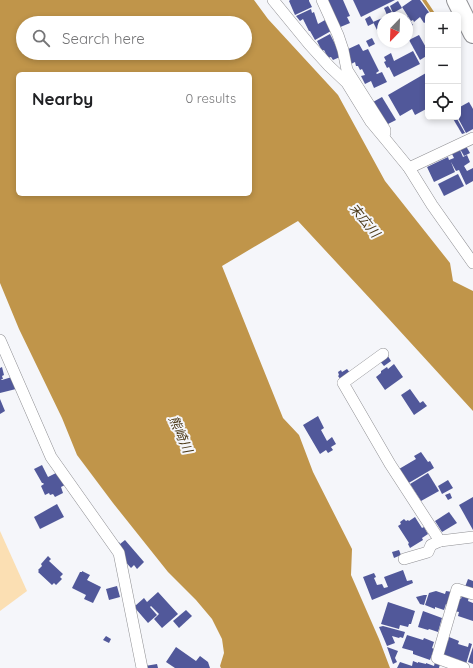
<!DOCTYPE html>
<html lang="en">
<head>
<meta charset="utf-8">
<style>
	:root { --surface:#fff; --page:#f6f6f6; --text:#202124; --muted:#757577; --line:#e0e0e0 }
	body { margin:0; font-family:Quicksand,"Noto Sans JP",sans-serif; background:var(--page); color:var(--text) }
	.controls { position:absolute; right:12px; top:12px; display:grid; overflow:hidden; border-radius:6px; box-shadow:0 2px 6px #0003 }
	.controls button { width:36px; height:36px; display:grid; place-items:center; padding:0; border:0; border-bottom:1px solid var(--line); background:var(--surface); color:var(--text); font:20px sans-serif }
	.compass { position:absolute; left:377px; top:12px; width:36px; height:36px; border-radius:50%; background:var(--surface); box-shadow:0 2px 6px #0003; rotate:203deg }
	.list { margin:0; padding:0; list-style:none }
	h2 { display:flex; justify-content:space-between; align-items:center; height:52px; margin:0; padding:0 16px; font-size:17px }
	h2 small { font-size:13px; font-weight:400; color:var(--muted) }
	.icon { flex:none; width:22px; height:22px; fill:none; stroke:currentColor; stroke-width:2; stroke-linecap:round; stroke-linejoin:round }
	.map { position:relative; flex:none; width:473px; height:668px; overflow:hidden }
	.search { position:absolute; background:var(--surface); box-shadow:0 2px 6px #0003; left:16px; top:16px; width:236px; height:44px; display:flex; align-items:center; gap:10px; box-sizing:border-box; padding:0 14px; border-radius:22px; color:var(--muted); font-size:15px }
	.panel { position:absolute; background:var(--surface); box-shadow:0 2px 6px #0003; left:16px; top:72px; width:236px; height:124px; border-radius:6px }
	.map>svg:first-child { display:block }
	.green { fill:#fbdfb3 }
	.water { fill:#c0954a; fill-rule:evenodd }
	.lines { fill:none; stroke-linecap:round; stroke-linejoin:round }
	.stream { stroke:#c0954a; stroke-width:3.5 }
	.building { fill:#51589a }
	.minor-casing { stroke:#909094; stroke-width:12 }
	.primary-casing { stroke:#909094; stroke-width:20 }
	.minor { stroke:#fff; stroke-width:11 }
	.primary { stroke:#fff; stroke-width:18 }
	.labels { text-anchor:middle; stroke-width:4; stroke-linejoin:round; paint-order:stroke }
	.water-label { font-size:13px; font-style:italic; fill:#4b3918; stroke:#f5f6fa }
</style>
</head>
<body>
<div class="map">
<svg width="473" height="668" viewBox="0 0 473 668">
	<rect width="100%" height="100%" fill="#f5f6fa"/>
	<polygon class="green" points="0,531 27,591 0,611"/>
	<path class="water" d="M0 0H254L268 19 338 95 385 181 450 263 453 281 473 291V411L388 318 298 221 222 266 254 346 283 418 299 435 313 472 352 549 351 575 379 639 390 668H221L220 666 224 653 222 639 212 619 196 600 168 572 113 503 77 455 62 418 19 329 0 283ZM23 23H245V53H23ZM18 74H250V194H18Z"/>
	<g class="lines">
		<polyline class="stream" points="424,0 434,15"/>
	</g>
	<g class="building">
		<polygon points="290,0 309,0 309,1 312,7 295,15 289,1"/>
		<polygon points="325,0 343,0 350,16 347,17 350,23 338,28"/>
		<polygon points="353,0 395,0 361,17"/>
		<polygon points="412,0 420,0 431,15 428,15 428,21 424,23 420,17 414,22 413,20 411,21 402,7"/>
		<polygon points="398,1 402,8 393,13 390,6"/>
		<polygon points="388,6 392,12 387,15 384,8"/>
		<polygon points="311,9 312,13 314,12 318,24 325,20 331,31 315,40 310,31 309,31 303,19 300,21 296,16"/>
		<polygon points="370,16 374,23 368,26 365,19"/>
		<polygon points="387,16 389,18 383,18 383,39 382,40 373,22"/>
		<polygon points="407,16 413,25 407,28"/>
		<polygon points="330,34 339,52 338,53 340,57 333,60 331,57 328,58 324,50 322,51 317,41"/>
		<polygon points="419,35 428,51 428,55 420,60 409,40"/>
		<polygon points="372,38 375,44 369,47 366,41"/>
		<polygon points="359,44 363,51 368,49 379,71 376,73 377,74 382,72 387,82 374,88 371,81 365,84 361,76 365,75 362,69 360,70 358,66 356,66 355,62 351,64 346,50"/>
		<polygon points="413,51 420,64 394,77 389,67 387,68 384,62 386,61 384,57 391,53 394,61"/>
		<polygon points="426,73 428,76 428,101 425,103 428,108 415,115 412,109 400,116 388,95"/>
		<polygon points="382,97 396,120 386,125 373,102"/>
		<polygon points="469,102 473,109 473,129 466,133 458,118 458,108"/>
		<polygon points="452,117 456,117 465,133 462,134"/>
		<polygon points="466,146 470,153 464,156 460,149"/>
		<polygon points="460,150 463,157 467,155 470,162 464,166 467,171 473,168 473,181 466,185 459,170 456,171 451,162 455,172 434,182 427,167 448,157 449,160 454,158 452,154"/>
		<polygon points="458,174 464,186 444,196 438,184"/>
		<polygon points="386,353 391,361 384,366 378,359"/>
		<polygon points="394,364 403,377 385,390 376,377 381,373 381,371 387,367 388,369"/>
		<polygon points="2,367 4,375 2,376 3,379 1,379 2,380 15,376 16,389 0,393 0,368"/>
		<polygon points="347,369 351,374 341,380 338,376 339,375 338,372 341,370 342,372"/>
		<polygon points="410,389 420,403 423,401 427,406 414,415 401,395"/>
		<polygon points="0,399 5,411 0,414"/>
		<polygon points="318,416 324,428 321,430 327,441 332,437 336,444 331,447 333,450 328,453 326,450 320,454 303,425"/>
		<polygon points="421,452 428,462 430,461 434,468 407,484 399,469 416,459 414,456"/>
		<polygon points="42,465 48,477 58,472 65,485 61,487 63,493 55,497 53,494 50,495 49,493 45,495 41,486 44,484 43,483 42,483 34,469"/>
		<polygon points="428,473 439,491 421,501 410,484"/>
		<polygon points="448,480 453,488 442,494 438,486"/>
		<polygon points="450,493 452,498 448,500 445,495"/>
		<polygon points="473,497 473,530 459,505"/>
		<polygon points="57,504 64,517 40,529 34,517"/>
		<polygon points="449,512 457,523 442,532 435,521"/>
		<polygon points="415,517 422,528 424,527 428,534 422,538 423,540 410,548 408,544 409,543 398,526 401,524 400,522 404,519 406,521 408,520 409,521"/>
		<polygon points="125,540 144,562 137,569 134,565 131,568 114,549 115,547 119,542 120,544"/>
		<polygon points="399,550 401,555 394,558 392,552"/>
		<polygon points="48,556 51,559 49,561 63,574 60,577 62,579 56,585 54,583 52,585 38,572 39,571 38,570 42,566 41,564"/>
		<polygon points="403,570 407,581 412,580 413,583 372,600 363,577 374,573 376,577 374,578 377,585 382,584 384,588 388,587 384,577"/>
		<polygon points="82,571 90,575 87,580 101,587 93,603 84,599 86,595 72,588 80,572 82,572"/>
		<polygon points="468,579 473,581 473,590 465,587"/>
		<polygon points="117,586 120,597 109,600 106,589"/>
		<polygon points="436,591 445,594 446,591 452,592 448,605 446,604 444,610 435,607 435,609 425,605 429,593"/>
		<polygon points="158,592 178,614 162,628 154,619 159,614 151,606 150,607 157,615 148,623 135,608 136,607 135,606 144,598 147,602"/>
		<polygon points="424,595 427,595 424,605 420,604 416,597"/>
		<polygon points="462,595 469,597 468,601 473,603 473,621 458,616 459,612 454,611 458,598 461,599"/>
		<polygon points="388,602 415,611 411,624 409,624 408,627 400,625 399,629 381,624"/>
		<polygon points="186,610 192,616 179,628 173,621"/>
		<polygon points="423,611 442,618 438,632 429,629 428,630 418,627"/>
		<polygon points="383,626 405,632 403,638 400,637 399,638 392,636 395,643 387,646 379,627"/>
		<polygon points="407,635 423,640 424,638 434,642 432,648 434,649 430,660 413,654 413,651 402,648"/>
		<polygon points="106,636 111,639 109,643 103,640"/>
		<polygon points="449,637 459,641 458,644 468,647 469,643 472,644 466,664 459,662 459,660 452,658 451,659 441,656 447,640 448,641"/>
		<polygon points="176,647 196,661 200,656 208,662 210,668 175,668 166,662"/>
		<polygon points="387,647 398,651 395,658 397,662 393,664"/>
		<polygon points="473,647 473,664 468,662"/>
		<polygon points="413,661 418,663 418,662 426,664 426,663 434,666 435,662 440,664 439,668 397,668 400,662 412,666"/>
		<polygon points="157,664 158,668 146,668 145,666"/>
	</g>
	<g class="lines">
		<g class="minor-casing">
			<g id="minor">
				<polyline points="273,0 309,44 329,66 347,83 371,122 386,140 409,168 432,205 473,263"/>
				<polyline points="322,0 338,35 343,50 347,70 385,130 385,133"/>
				<polyline points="409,168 473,138"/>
				<polyline points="0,340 51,457 119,553 142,668"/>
				<polyline points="383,354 343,383 390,464 440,541 473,537"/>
				<polyline points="404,559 428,552 431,545 440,541"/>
				<polyline points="464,668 437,658 457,589 473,594"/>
			</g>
		</g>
		<g class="primary-casing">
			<polyline id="primary" points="456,0 473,34"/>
		</g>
		<use href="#minor" class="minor"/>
		<use href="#primary" class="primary"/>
	</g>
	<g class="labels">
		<g class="water-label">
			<text transform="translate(365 220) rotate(51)" y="5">末広川</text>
			<text transform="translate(181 434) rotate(66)" y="5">熊崎川</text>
		</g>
	</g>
</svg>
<div class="controls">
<button>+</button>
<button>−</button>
<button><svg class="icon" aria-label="locate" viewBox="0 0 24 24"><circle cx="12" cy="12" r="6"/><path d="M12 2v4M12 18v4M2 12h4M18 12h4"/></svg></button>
</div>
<svg class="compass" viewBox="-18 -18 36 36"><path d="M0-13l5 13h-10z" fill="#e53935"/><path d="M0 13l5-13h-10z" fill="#757577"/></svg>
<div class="search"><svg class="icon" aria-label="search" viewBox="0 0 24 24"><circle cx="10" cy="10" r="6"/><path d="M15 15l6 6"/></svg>Search here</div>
<section class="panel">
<h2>Nearby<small>0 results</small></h2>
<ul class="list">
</ul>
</section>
</div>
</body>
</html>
